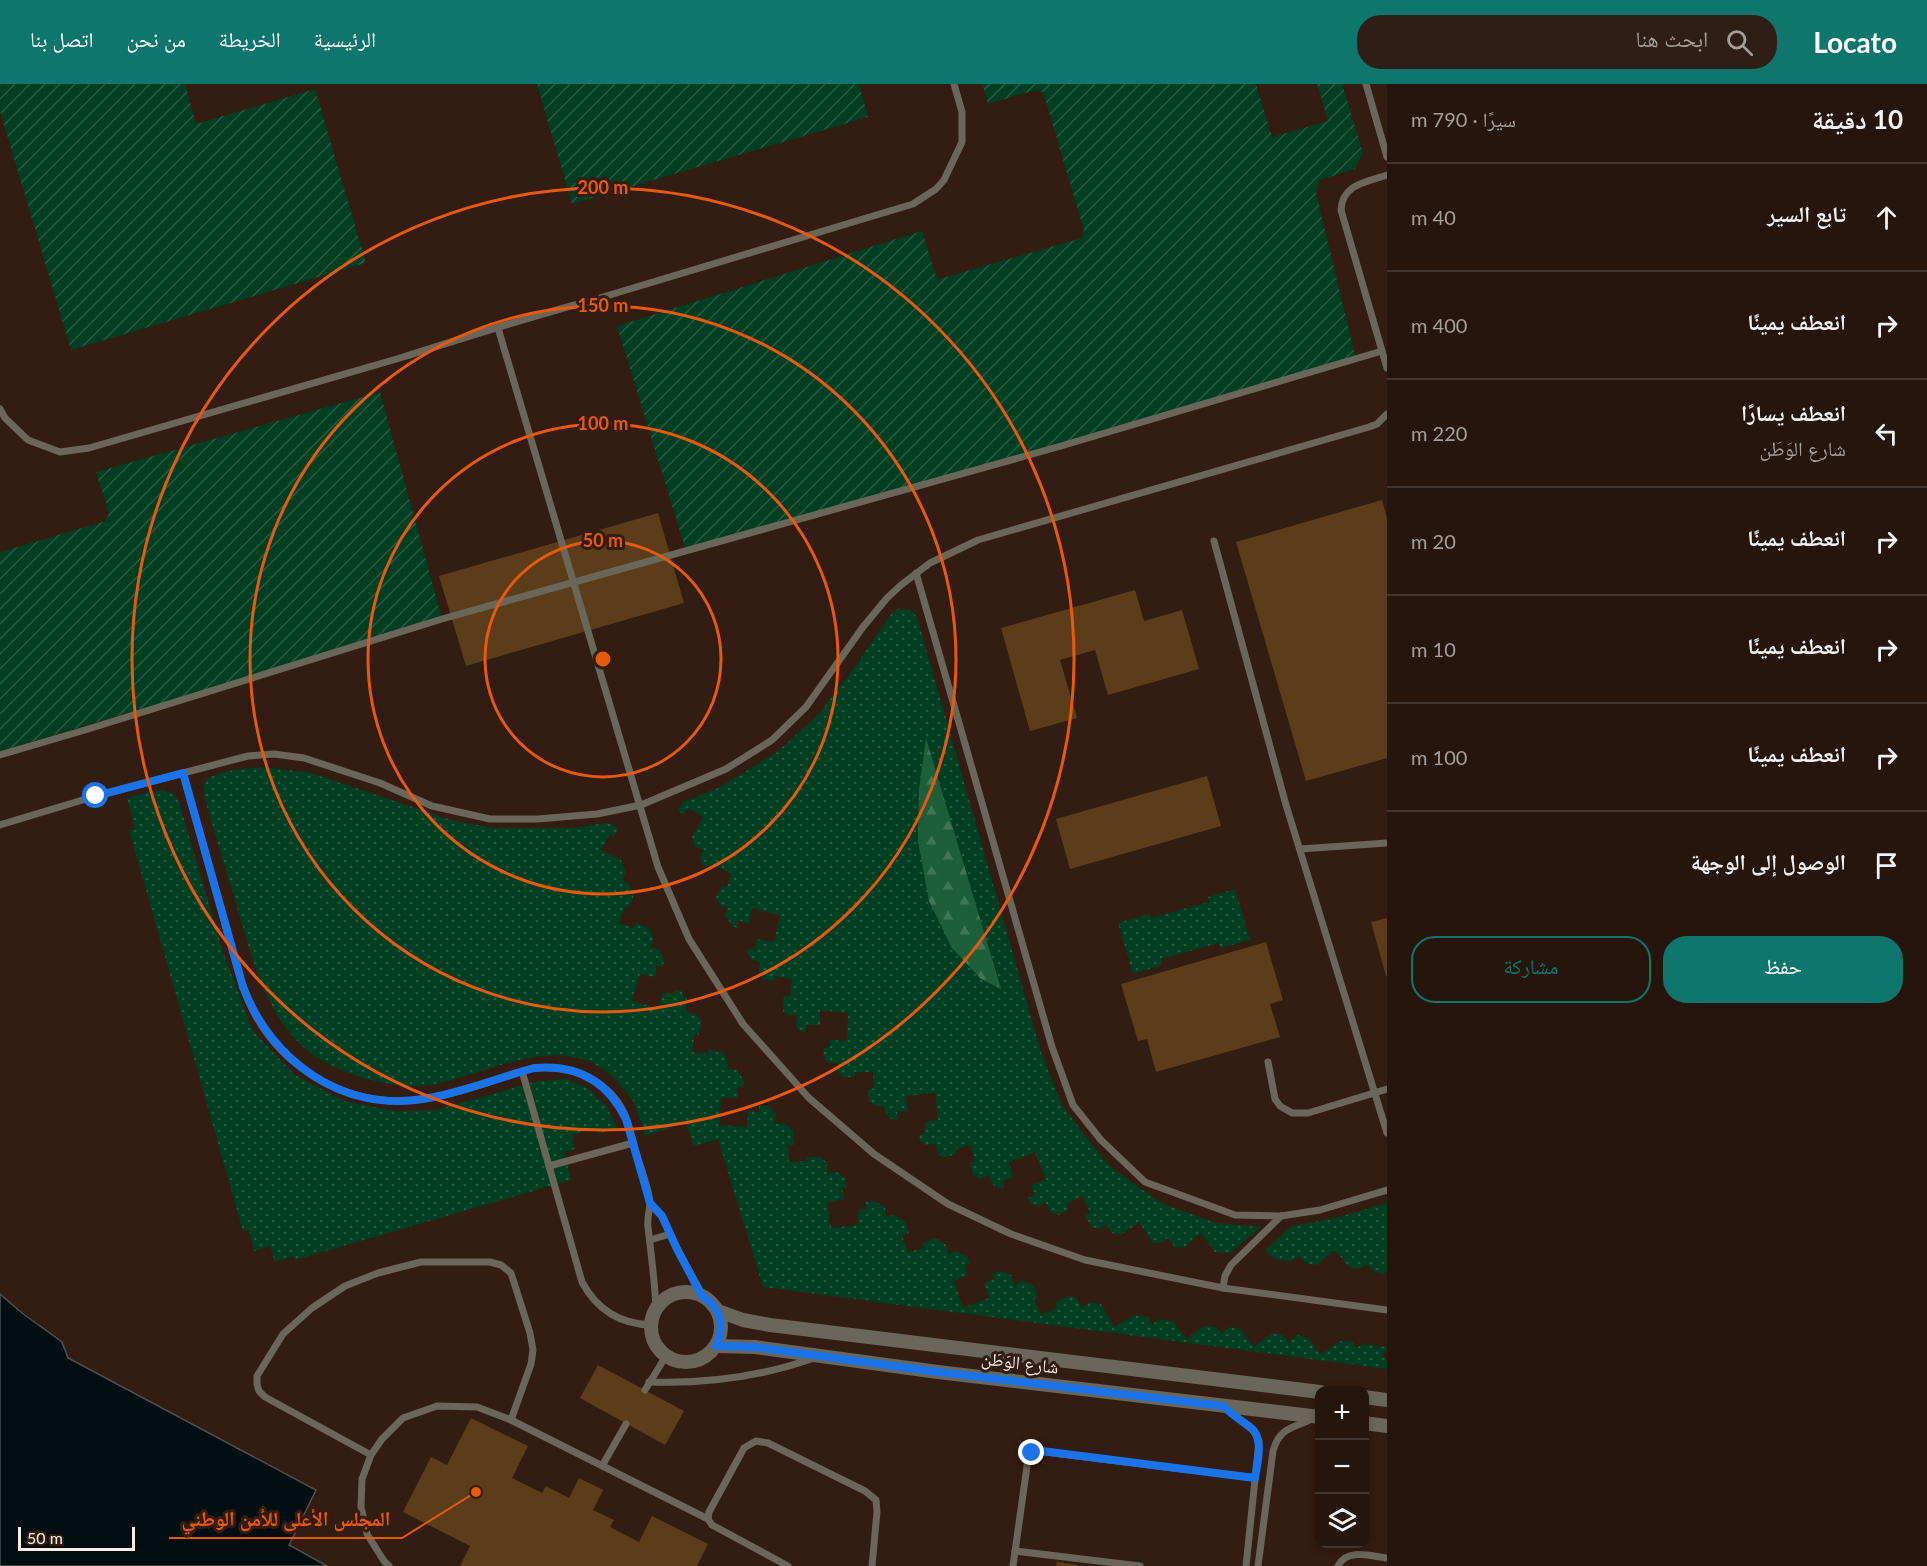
<!DOCTYPE html>
<html lang="ar">
<head>
<meta charset="utf-8">
<style>
	:root { --surface:#26150d; --page:#2e1e16; --text:#f1f3f6; --muted:#a49f9d; --line:#42342e; --accent:#0f766e }
	body { margin:0; font-family:Lato,"Noto Naskh Arabic",sans-serif; background:var(--page); color:var(--text); direction:rtl }
	.controls { position:absolute; right:18px; bottom:18px; display:grid; overflow:hidden; border-radius:12px; box-shadow:0 3px 9px #0003 }
	.controls button { width:54px; height:54px; display:grid; place-items:center; padding:0; border:0; border-bottom:2px solid var(--line); background:var(--surface); color:var(--text); font:30px sans-serif }
	.scale { position:absolute; left:18px; bottom:15px; width:117px; box-sizing:border-box; padding-left:6px; border:3px solid #feede6; border-top:0; font-size:16px; line-height:21px; white-space:nowrap; color:#feede6; -webkit-text-stroke:4px #331c11; paint-order:stroke }
	.stop { position:absolute; width:18px; height:18px; margin:-14px; border:4px solid #1a73e8; border-radius:50%; background:#fff }
	.stop.end { background:#1a73e8; border-color:#fff; box-shadow:0 2px 6px #0008 }
	.list { margin:0; padding:0; list-style:none }
	h2 { display:flex; justify-content:space-between; align-items:center; height:78px; margin:0; padding:0 24px; font-size:26px }
	h2 small { font-size:20px; font-weight:400; color:var(--muted) }
	.list li { display:grid; grid-template-columns:39px 1fr auto; gap:18px; align-items:center; box-sizing:border-box; height:108px; padding:0 24px; border-top:2px solid var(--line) }
	.list b { display:block; font-size:22px; white-space:nowrap }
	.list p { margin:0; font-size:20px; white-space:nowrap; color:var(--muted) }
	.list em { font-size:20px; font-style:normal; color:var(--muted) }
	.actions { display:flex; gap:12px; padding:18px 24px }
	.actions a { flex:1; padding:14px 0; border:2px solid var(--accent); border-radius:24px; text-align:center; font-size:21px; color:var(--accent) }
	.actions .main { background:var(--accent); color:#fff }
	.icon { flex:none; width:33px; height:33px; fill:none; stroke:currentColor; stroke-width:2; stroke-linecap:round; stroke-linejoin:round }
	.map { position:relative; flex:none; width:1387px; height:1482px; overflow:hidden; direction:ltr }
	header { display:flex; align-items:center; gap:36px; box-sizing:border-box; height:84px; padding:0 30px; background:var(--accent); color:#fff }
	header strong { font-size:28px }
	nav { display:flex; gap:33px; margin-inline-start:auto; font-size:21px }
	.search { width:420px; height:54px; background:var(--page); display:flex; align-items:center; gap:15px; box-sizing:border-box; padding:0 21px; border-radius:24px; color:var(--muted); font-size:22px }
	main { display:flex }
	aside { flex:1; background:var(--surface) }
	.map>svg:first-child { display:block }
	.grass { fill:url(#grass-dots); fill-rule:evenodd }
	.forest { fill:url(#forest-firs) }
	.garden { fill:url(#garden-furrows) }
	.water { fill:#020e10; stroke:#4e5150; stroke-width:1.5 }
	.building { fill:#5b3e19 }
	.lines { fill:none; stroke-linecap:round; stroke-linejoin:round }
	.lane { stroke:#6a665a; stroke-width:7 }
	.street { stroke:#6a665a; stroke-width:14 }
	.route { stroke:#1a73e8; stroke-width:8 }
	.ring { fill:none; stroke:#e8590c; stroke-width:3 }
	.labels { text-anchor:middle; stroke-width:6; stroke-linejoin:round; paint-order:stroke }
	.street-label { font-size:18px; fill:#feede6; stroke:#331c11 }
	.centre { fill:#e8590c; stroke:#331c11; stroke-width:3 }
	.ring-label { font-size:18px; text-anchor:middle; font-weight:bold; fill:#e8590c; stroke:#331c11; stroke-width:6; stroke-linejoin:round; paint-order:stroke }
	.leader { fill:none; stroke:#e8590c; stroke-width:2 }
	.callout-dot { fill:#e8590c; stroke:#331c11; stroke-width:2 }
	.callout-label { font-size:20px; text-anchor:middle; font-weight:bold; fill:#e8590c; stroke:#331c11; stroke-width:6; stroke-linejoin:round; paint-order:stroke }
</style>
</head>
<body>
<header>
<strong>Locato</strong>
<div class="search"><svg class="icon" aria-label="search" viewBox="0 0 24 24"><circle cx="10" cy="10" r="6"/><path d="M15 15l6 6"/></svg>ابحث هنا</div>
<nav><a>الرئيسية</a><a>الخريطة</a><a>من نحن</a><a>اتصل بنا</a></nav>
</header>
<main>
<aside>
<h2>10 دقيقة<small>سيرًا · 790 m</small></h2>
<ul class="list">
<li><svg class="icon" aria-label="ahead" viewBox="0 0 24 24"><path d="M12 20V5M6 11l6-6 6 6"/></svg><div><b>تابع السير</b></div><em>40 m</em></li>
<li><svg class="icon" aria-label="right" viewBox="0 0 24 24"><path d="M7 20v-9h11M14 6l5 5-5 5"/></svg><div><b>انعطف يمينًا</b></div><em>400 m</em></li>
<li><svg class="icon" aria-label="left" viewBox="0 0 24 24"><path d="M17 20v-9H6M10 6l-5 5 5 5"/></svg><div><b>انعطف يسارًا</b><p>شارع الوَطَن</p></div><em>220 m</em></li>
<li><svg class="icon" aria-label="right" viewBox="0 0 24 24"><path d="M7 20v-9h11M14 6l5 5-5 5"/></svg><div><b>انعطف يمينًا</b></div><em>20 m</em></li>
<li><svg class="icon" aria-label="right" viewBox="0 0 24 24"><path d="M7 20v-9h11M14 6l5 5-5 5"/></svg><div><b>انعطف يمينًا</b></div><em>10 m</em></li>
<li><svg class="icon" aria-label="right" viewBox="0 0 24 24"><path d="M7 20v-9h11M14 6l5 5-5 5"/></svg><div><b>انعطف يمينًا</b></div><em>100 m</em></li>
<li><svg class="icon" aria-label="arrive" viewBox="0 0 24 24"><path d="M6 21V4h12l-3 4 3 4H6"/></svg><div><b>الوصول إلى الوجهة</b></div></li>
</ul>
<div class="actions"><a class="main">حفظ</a><a>مشاركة</a></div>
</aside>
<div class="map">
<svg width="1387" height="1482" viewBox="0 0 1387 1482">
	<defs>
		<pattern id="grass-dots" width="8" height="8" patternUnits="userSpaceOnUse" patternTransform="scale(1.5)"><rect width="8" height="8" fill="#003f21"/><path d="M2 2h.1M6 6h.1" fill="none" stroke="#265b41" stroke-width="1.8" stroke-linecap="round"/></pattern>
		<pattern id="forest-firs" width="22" height="20" patternUnits="userSpaceOnUse" patternTransform="scale(1.5)"><rect width="22" height="20" fill="#1e5f3b"/><path d="M5 1l3.5 6h-7zM16 11l3.5 6h-7z" fill="#407657"/></pattern>
		<pattern id="garden-furrows" width="10" height="10" patternUnits="userSpaceOnUse" patternTransform="scale(1.5)"><rect width="10" height="10" fill="#003f21"/><path d="M-1 1l2-2M0 10L10 0M9 11l2-2" fill="none" stroke="#265b41"/></pattern>
	</defs>
	<rect width="100%" height="100%" fill="#331c11"/>
	<g class="grass">
		<path d="M898 525C907 524 912 526 917 533L1041 968 1063 1023 1108 1081 1161 1119 1216 1139 1261 1143 1230 1169 1215 1168 1201 1149 1183 1164 1175 1163 1168 1154 1161 1159H1153L1139 1138 1121 1151 1112 1149 1106 1140 1100 1145 1092 1143 1085 1132 1090 1128 1082 1112 1066 1120 1069 1125 1059 1131 1051 1129 1045 1118 1039 1123 1031 1120 1028 1114 1034 1111 1031 1101 1046 1095 1035 1069 1009 1078 1013 1093 1003 1097 1004 1104 999 1105 993 1101 990 1091 979 1095 973 1091 970 1078H975L971 1061 955 1065 956 1070 943 1074 937 1068 935 1060 926 1061 920 1057 919 1052 925 1048V1038L938 1036 935 1009 906 1012 908 1028 897 1027 898 1036C887 1036 886 1031 884 1022H875L869 1018 868 1006 874 1004 873 988H855V993H843L838 988V979H828L823 973 824 964 830 963V956L847 957 848 928 820 927V941H807L806 948 800 947 796 943 797 931H787L783 927 784 912H790L792 895 776 892 774 897 762 895 759 888 760 878 752 876 747 870 749 864 755 865 757 855 774 858 780 832 752 824 749 840 738 836 737 844 732 842 725 831 728 823 720 822 716 813 722 802 727 803 731 789 716 782 714 786 703 781 700 774 704 766 695 763 692 753 703 733 688 724 684 730 678 727 683 718 718 704 776 669 818 631 854 584 892 529ZM926 655 1000 904 981 895Z"/>
		<path d="M263 683 311 689 451 736 494 744H574L606 739 614 741 618 745 614 753 609 751 601 766 621 776 626 789 622 796 630 801 634 811 629 824 625 823 619 839 634 844 636 839 649 844 654 855 650 863 659 865 664 875 663 882H656L655 893 640 890 632 917 658 924 663 909 674 910 675 906 681 907 687 915 686 928 696 930 701 937 699 951H694L693 968 708 970V965L723 968 728 976 727 985 737 986 744 997V1003H738V1014H721L719 1041 747 1043 748 1027 759 1028V1021L768 1022 776 1030 775 1040H785L793 1046 794 1061H788L789 1078 807 1077 806 1073H821L828 1080 827 1089 837 1088 846 1095 847 1104H842L844 1115 827 1119 831 1144 859 1141 857 1126 866 1125V1118L874 1117 885 1123 886 1133 894 1131 905 1137 909 1149 902 1152 908 1168 924 1164 922 1159 936 1154 946 1161 949 1170 956 1167 967 1172 970 1179 965 1181 968 1191 954 1197 963 1224 989 1214 984 1199 994 1195 992 1190 1000 1187 1011 1191 1015 1202 1021 1197 1032 1200 1038 1212 1034 1215 1041 1231 1057 1224 1055 1219 1068 1212 1077 1214 1082 1224 1090 1218 1101 1220 1114 1243 1135 1231 1148 1233 1152 1241 1159 1235 1172 1237 1187 1255 1204 1242 1216 1243 1222 1250 1229 1243 1241 1245 1253 1263 1273 1249 1283 1251 1288 1259 1297 1251 1308 1254 1321 1271 1340 1257 1353 1258 1356 1264 1363 1260 1386 1263 1387 1265 1382 1270 1387 1278V1285L763 1203 718 1055 694 1062 686 1039 645 1052C642 1042 639 1031 635 1021 632 1013 624 1006 619 1000 570 941 490 990 431 1001 395 1008 326 987 300 960 263 923 252 874 238 826 226 788 215 750 204 712 204 711 203 703 203 702 208 685 248 685 263 683Z"/>
		<polygon points="164,706 174,710 179,718 223,868 253,947 295,991 344,1017 395,1027 435,1026 538,997 567,995 589,1005 607,1023 617,1044 598,1050 596,1045 572,1051 575,1065 564,1068 571,1096 295,1176 294,1172 275,1178 270,1162 254,1167 249,1146 243,1147 129,746 135,745 127,714 152,707"/>
		<polygon points="1235,805 1250,856 1221,864 1219,859 1161,875 1162,881 1133,890 1118,839 1149,830 1151,834 1209,818 1208,813"/>
		<polygon points="1387,1119 1387,1187 1384,1190 1376,1189 1366,1180 1361,1185 1350,1184 1335,1166 1317,1181 1307,1180 1299,1172 1292,1177 1273,1175 1265,1166 1292,1142 1339,1133"/>
	</g>
	<polygon class="forest" points="926,654 1001,905 981,895 952,864 929,817 918,757 919,706"/>
	<g class="garden">
		<polygon points="0,0 185,0 196,40 315,5 366,179 71,266 0,27"/>
		<polygon points="537,0 859,0 868,33 572,120"/>
		<polygon points="982,0 1256,0 1272,53 1328,37 1317,0 1342,0 1363,69 1355,85 1320,96 1316,109 1356,275 686,467 617,242 922,147 936,192 939,195 1082,154 1084,146 1043,8 1035,6 988,20"/>
		<polygon points="380,308 442,535 0,667 0,468 106,437 109,429 96,388"/>
	</g>
	<polygon class="water" points="0,1210 22,1229 62,1258 68,1274 316,1406 289,1461 327,1482 0,1482"/>
	<g class="building">
		<polygon points="1382,416 1387,434 1387,674 1306,697 1236,458"/>
		<polygon points="658,429 684,519 466,582 439,492"/>
		<polygon points="1135,506 1144,537 1182,526 1199,585 1108,611 1095,566 1060,576 1077,634 1030,647 1001,544"/>
		<polygon points="1207,692 1221,742 1070,785 1056,735"/>
		<polygon points="1387,834 1387,892 1386,892 1371,838"/>
		<polygon points="1266,858 1283,916 1270,920 1280,953 1156,988 1147,955 1138,957 1121,900"/>
		<polygon points="598,1281 684,1327 665,1361 580,1314"/>
		<polygon points="471,1334 528,1362 512,1394 542,1409 546,1402 569,1414 579,1394 603,1406 593,1426 614,1436 610,1443 639,1458 652,1432 708,1460 697,1482 460,1482 470,1462 403,1428 431,1373 447,1381"/>
		<polygon points="1057,1478 1078,1481 1078,1482 1056,1482"/>
	</g>
	<g class="lines">
		<g class="lane">
			<polyline points="1366,0 1387,73"/>
			<path d="M1387 91C1367 98 1342 100 1341 126L1387 284"/>
			<polyline points="498,244 658,783 689,855 743,940 809,1014 874,1070 948,1120 1011,1150 1085,1176 1223,1204 1387,1226"/>
			<path d="M0 325 5 334 28 356 60 368 89 364C193 334 297 304 400 274 464 254 528 233 593 216L913 120 936 105 944 96 962 58V28L954 0"/>
			<polyline points="1214,457 1286,721 1387,1049"/>
			<polyline points="916,489 1052,963 1073,1021 1101,1056 1145,1098 1235,1131 1281,1132 1320,1126 1387,1106"/>
			<polyline points="0,671 85,646 442,535 1061,362 1382,267"/>
			<path d="M183 689C196 734 208 779 221 825 230 856 237 890 250 920 276 979 338 1018 402 1017 447 1016 491 996 534 984 572 980 613 997 627 1036 631 1048 634 1062 638 1075 642 1087 650 1109 650 1120 649 1128 647 1135 648 1143 651 1170 655 1198 656 1225"/>
			<polyline points="0,741 96,712 183,689 248,672 274,670 304,674 380,699 432,722 490,735 538,735 597,730 641,721 726,685 772,656 806,623 863,543 887,514 901,501 930,479 978,456 1369,343 1377,340 1387,330"/>
			<polyline points="1300,765 1387,759"/>
			<polyline points="1268,978 1275,1015 1280,1022 1292,1029 1308,1029 1387,1005"/>
			<path d="M522 987 582 1198C597 1226 620 1240 651 1241"/>
			<polyline points="549,1082 633,1059"/>
			<polyline points="650,1119 662,1132 677,1165 703,1212"/>
			<polyline points="650,1156 670,1150"/>
			<polyline points="1223,1204 1225,1192 1231,1181 1281,1132"/>
			<path d="M649 1298C706 1300 760 1293 814 1274"/>
			<polyline points="645,1306 666,1272"/>
			<polyline points="1225,1324 1254,1347 1259,1357 1246,1482"/>
			<polyline points="371,1371 265,1313 259,1307 257,1300 257,1292 283,1250 312,1224 345,1202 378,1189 421,1178 490,1178 501,1181 511,1189 530,1249 533,1266 531,1280 511,1336"/>
			<polyline points="602,1382 626,1340"/>
			<polyline points="1015,1467 1140,1482"/>
			<polyline points="389,1482 384,1477 367,1450 361,1423 362,1395 371,1371 382,1355 403,1334 437,1322 477,1323 511,1336 708,1435"/>
			<polyline points="788,1482 712,1441 708,1435 709,1428 744,1364 756,1357 768,1359 865,1407 876,1416 877,1428 872,1482"/>
			<polyline points="1013,1482 1028,1375 1032,1369 1037,1367 1255,1394"/>
			<path d="M1258 1482 1273 1367C1280 1342 1294 1345 1313 1334"/>
			<path d="M1338 1482C1346 1464 1371 1472 1387 1474"/>
		</g>
		<g class="street">
			<circle cx="686" cy="1243" r="35"/>
			<polyline points="718,1227 743,1236 770,1241 1320,1308"/>
			<polyline points="716,1262 755,1263 938,1288 1320,1333"/>
			<polyline points="1364,1313 1387,1316"/>
			<polyline points="1364,1339 1387,1342"/>
		</g>
	</g>
	<g class="lines">
		<path class="route" d="M96 712 183 689 243 903C271 977 342 1028 423 1015 461 1009 497 994 534 984 576 980 607 996 626 1035L650 1119 662 1132 677 1165 702 1212C721 1224 725 1242 716 1262L755 1263 938 1288 1223 1322C1232 1331 1241 1336 1250 1343 1265 1354 1257 1379 1255 1394L1042 1367 1032 1369"/>
	</g>
	<g class="ring">
		<circle cx="603" cy="575" r="118"/>
		<circle cx="603" cy="575" r="235"/>
		<circle cx="603" cy="575" r="353"/>
		<circle cx="603" cy="575" r="471"/>
	</g>
	<g class="labels">
		<g class="street-label">
			<text transform="translate(1020 1279) rotate(7)" y="6">شارع الوَطَن</text>
		</g>
	</g>
	<circle cx="603" cy="575" r="9" class="centre"/>
	<g class="ring-label">
		<text x="603" y="110">200 m</text>
		<text x="603" y="228">150 m</text>
		<text x="603" y="346">100 m</text>
		<text x="603" y="463">50 m</text>
	</g>
	<path class="leader" d="M476 1408L402 1454H169"/>
	<circle class="callout-dot" cx="476" cy="1408" r="6"/>
	<g class="callout-label">
		<text x="286" y="1442">المجلس الأعلى للأمن الوطني</text>
	</g>
</svg>
<div class="controls">
<button>+</button>
<button>−</button>
<button><svg class="icon" aria-label="layers" viewBox="0 0 24 24"><path d="M12 4l9 5-9 5-9-5zM3 14l9 5 9-5"/></svg></button>
</div>
<div class="scale">50 m</div>
<div class="stop" style="left:96px;top:712px"></div>
<div class="stop end" style="left:1032px;top:1369px"></div>
</div>
</main>
</body>
</html>
